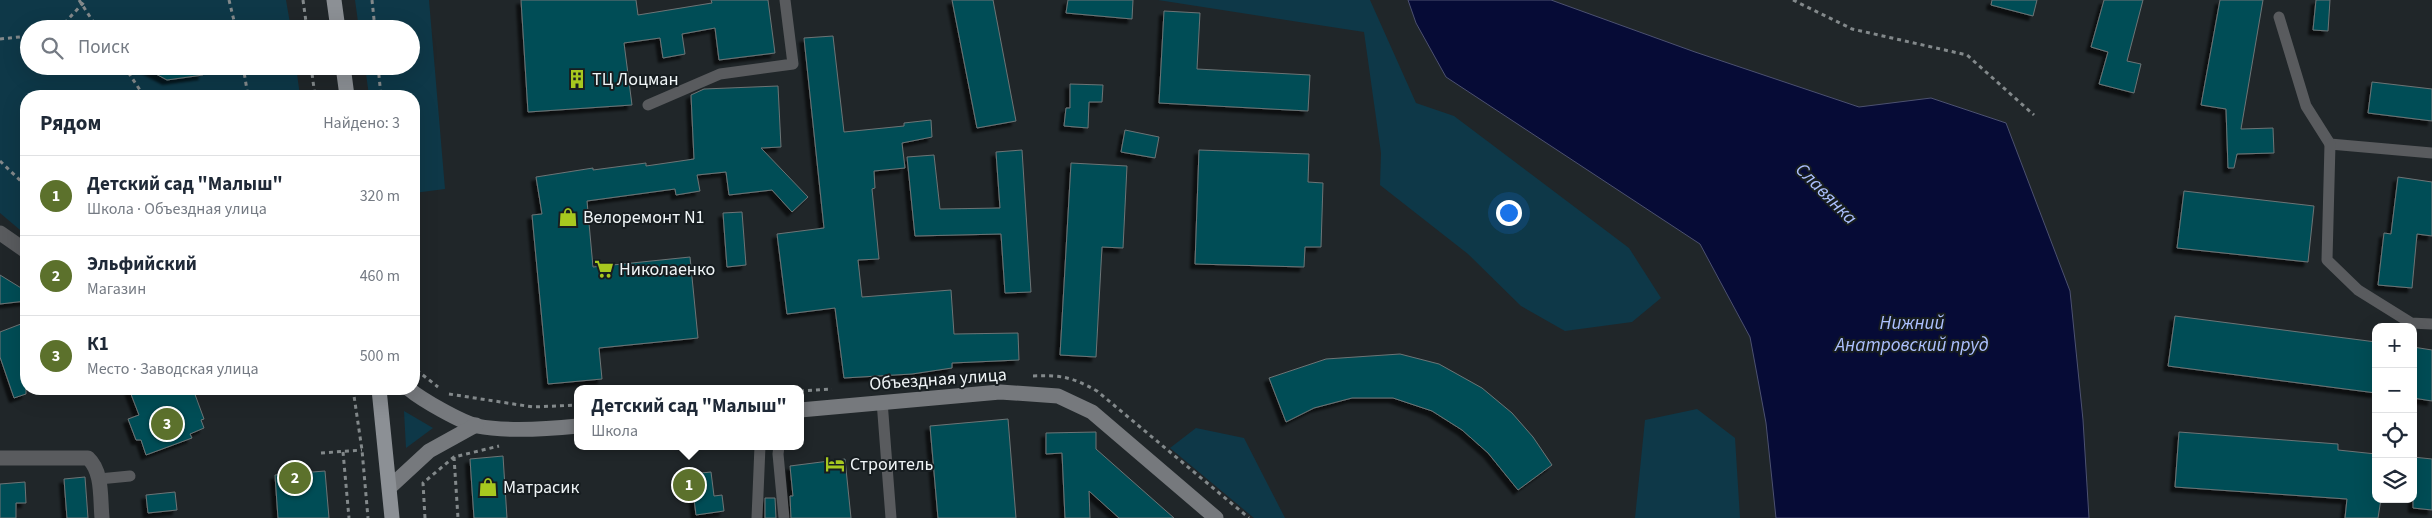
<!DOCTYPE html>
<html lang="ru">
<head>
<meta charset="utf-8">
<style>
	:root { --surface:#fff; --page:#f6f6f7; --text:#1f2937; --muted:#747a83; --line:#e0e1e3; --accent:#5c712c }
	body { margin:0; font-family:"Source Sans 3",sans-serif; background:var(--page); color:var(--text) }
	.controls { position:absolute; right:15px; bottom:15px; display:grid; overflow:hidden; border-radius:10px; box-shadow:0 5px 20px #0002 }
	.controls button { width:45px; height:45px; display:grid; place-items:center; padding:0; border:0; border-bottom:1px solid var(--line); background:var(--surface); color:var(--text); font:25px sans-serif }
	.you { position:absolute; left:1508px; top:212px; width:18px; height:18px; margin:-12px; border:4px solid #fff; border-radius:50%; background:#1a73e8; box-shadow:0 0 0 8px #1a73e833 }
	.badge { display:grid; place-items:center; width:32px; height:32px; border-radius:50%; background:var(--accent); color:#fff; font-size:16px; font-weight:700 }
	.pin { position:absolute; translate:-50% -50%; border:2px solid #fff; box-shadow:0 1px 5px #0006 }
	.popup { position:absolute; left:574px; top:385px; width:230px; height:65px; box-sizing:border-box; display:grid; place-content:center; border-radius:10px; background:var(--surface); filter:drop-shadow(0 1px 4px #0005); font-size:16px; white-space:nowrap; color:var(--muted) }
	.popup b { font-size:19px; color:var(--text) }
	.popup::after { content:''; position:absolute; left:50%; top:100%; margin-left:-10px; border:10px solid transparent; border-top-color:var(--surface) }
	.list { margin:0; padding:0; list-style:none }
	h2 { display:flex; justify-content:space-between; align-items:center; height:65px; margin:0; padding:0 20px; font-size:21px }
	h2 small { font-size:16px; font-weight:400; color:var(--muted) }
	.list li { display:grid; grid-template-columns:32px 1fr auto; gap:15px; align-items:center; box-sizing:border-box; height:80px; padding:0 20px; border-top:1px solid var(--line) }
	.list b { display:block; font-size:19px; white-space:nowrap }
	.list p { margin:0; font-size:16px; white-space:nowrap; color:var(--muted) }
	.list em { font-size:16px; font-style:normal; color:var(--muted) }
	.icon { flex:none; width:28px; height:28px; fill:none; stroke:currentColor; stroke-width:2; stroke-linecap:round; stroke-linejoin:round }
	.map { position:relative; flex:none; width:2432px; height:518px; overflow:hidden }
	.search { position:absolute; background:var(--surface); box-shadow:0 5px 20px #0002; left:20px; top:20px; width:400px; height:55px; display:flex; align-items:center; gap:12px; box-sizing:border-box; padding:0 18px; border-radius:28px; color:var(--muted); font-size:19px }
	.panel { position:absolute; background:var(--surface); box-shadow:0 5px 20px #0002; left:20px; top:90px; width:400px; height:305px; border-radius:20px }
	.map>svg:first-child { display:block }
	.green { fill:#0e3848 }
	.water { fill:#060b36; stroke:#4c5170 }
	.building { fill:#024e56; stroke:#6c7476; filter:url(#shadow) }
	.lines { fill:none; stroke-linecap:round; stroke-linejoin:round }
	.path { stroke:#83898b; stroke-width:3; stroke-dasharray:4 4; stroke-linecap:butt }
	.lane { stroke:#595b5e; stroke-width:11 }
	.street { stroke:#595b5e; stroke-width:15 }
	.secondary { stroke:#76797d; stroke-width:15 }
	.primary { stroke:#8c9095; stroke-width:15 }
	.labels { text-anchor:middle; stroke-width:4; stroke-linejoin:round; paint-order:stroke }
	.poi-label { font-size:18px; fill:#f0f5f7; stroke:#171d20; text-anchor:start }
	.street-label { font-size:18px; fill:#f0f5f7; stroke:#171d20 }
	.water-label { font-size:19px; font-style:italic; fill:#adc1ff; stroke:#171d20 }
</style>
</head>
<body>
<div class="map">
<svg width="2432" height="518" viewBox="0 0 2432 518">
	<defs>
		<filter id="shadow"><feDropShadow dx="-4.5" dy="4.5" stdDeviation="1" flood-color="#0009"/></filter>
	</defs>
	<rect width="100%" height="100%" fill="#202629"/>
	<g class="green">
		<polygon points="0,0 286,0 291,29 29,29 29,66 296,66 300,96 26,96 26,235 0,213"/>
		<polygon points="355,0 429,0 445,189 414,193 414,96 369,96 365,66 411,66 411,29 359,29"/>
		<polygon points="1158,0 1370,0 1416,103 1454,116 1629,248 1661,298 1632,322 1565,331 1521,306 1468,254 1380,185 1381,153 1364,32"/>
		<polygon points="1697,409 1735,438 1740,518 1635,518 1645,420"/>
		<polygon points="404,411 433,428 406,448"/>
		<polygon points="1196,428 1244,438 1285,518 1254,518 1170,448"/>
	</g>
	<polygon class="water" points="1408,0 1551,0 1695,52 1859,107 1931,98 2006,123 2070,291 2083,420 2089,518 1776,518 1766,423 1750,337 1700,244 1446,77 1416,23"/>
	<g class="building">
		<polygon points="521,0 636,0 638,15 712,3 711,0 768,0 775,53 719,60 715,28 682,34 685,54 663,58 660,38 624,43 632,105 528,112"/>
		<polygon points="952,0 993,0 1016,121 977,128"/>
		<polygon points="1068,0 1133,0 1132,19 1066,13"/>
		<polygon points="1992,0 2037,0 2033,16 1991,5"/>
		<polygon points="2104,0 2143,0 2127,61 2141,64 2134,93 2099,84 2108,52 2091,47"/>
		<polygon points="2220,0 2263,0 2241,129 2273,128 2274,153 2237,154 2234,168 2228,168 2226,109 2201,105"/>
		<polygon points="2316,0 2330,0 2328,31 2313,30"/>
		<polygon points="1164,11 1200,13 1197,69 1310,75 1308,111 1159,103"/>
		<polygon points="833,36 844,132 904,126 904,123 931,120 932,137 902,143 905,168 874,171 875,188 872,189 879,259 858,260 862,297 951,290 954,334 1018,333 1019,360 952,363 952,368 912,374 844,378 835,308 787,314 777,234 824,228 804,38"/>
		<polygon points="141,66 202,66 203,75 167,80"/>
		<polygon points="2372,82 2432,89 2432,121 2368,113"/>
		<polygon points="1070,84 1103,85 1102,102 1089,102 1088,128 1064,126 1066,108 1070,108"/>
		<polygon points="778,86 781,147 761,148 808,197 792,212 772,190 729,195 726,172 697,175 700,191 676,195 675,189 587,201 593,267 690,257 698,338 599,348 602,379 548,384 532,215 542,214 536,177 593,168 593,170 646,163 646,166 694,159 691,95 704,89"/>
		<polygon points="1125,130 1159,137 1155,158 1121,152"/>
		<polygon points="1022,150 1031,292 1005,293 1001,234 915,236 907,157 934,155 940,209 1000,208 996,152"/>
		<polygon points="1199,150 1309,154 1308,182 1323,183 1321,247 1305,247 1304,267 1195,264"/>
		<polygon points="1071,163 1127,166 1123,248 1102,247 1096,357 1060,355"/>
		<polygon points="2398,177 2432,182 2432,236 2417,234 2412,288 2378,285 2384,233 2391,234"/>
		<polygon points="2184,191 2314,206 2308,262 2177,248"/>
		<polygon points="742,212 746,265 727,267 723,213"/>
		<polygon points="0,275 26,291 26,301 0,304"/>
		<polygon points="2175,316 2376,342 2376,393 2168,366"/>
		<polygon points="26,322 26,394 14,398 0,357 0,332"/>
		<polygon points="2413,347 2432,350 2432,401 2413,398"/>
		<polygon points="1400,354 1439,364 1482,388 1512,413 1533,437 1552,465 1518,490 1488,453 1462,430 1432,411 1393,398 1352,398 1314,408 1286,422 1269,378 1326,359"/>
		<polygon points="129,389 193,389 204,419 201,420 204,428 190,434 192,438 146,455 141,440 136,440 128,419 139,415"/>
		<polygon points="1008,419 1016,518 938,518 930,426"/>
		<polygon points="1096,432 1096,449 1174,518 1119,518 1089,491 1090,518 1065,518 1062,453 1046,454 1046,433"/>
		<polygon points="2179,432 2338,444 2338,450 2376,454 2376,499 2381,499 2378,518 2345,518 2347,499 2175,487"/>
		<polygon points="503,456 507,518 474,518 470,459"/>
		<polygon points="2413,457 2432,459 2432,510 2413,508"/>
		<polygon points="845,459 851,518 791,518 790,496 793,496 790,466"/>
		<polygon points="325,471 329,518 278,518 275,475"/>
		<polygon points="711,472 714,496 722,495 724,511 696,515 691,474"/>
		<polygon points="85,477 88,518 67,518 64,479"/>
		<polygon points="25,482 26,503 16,503 16,518 0,518 0,484"/>
		<polygon points="175,492 177,510 148,513 146,495"/>
		<polygon points="765,498 775,498 776,518 765,518"/>
	</g>
	<g class="lines">
		<g class="path">
			<polyline points="79,0 98,29"/>
			<polyline points="229,0 236,29"/>
			<polyline points="303,0 307,29"/>
			<polyline points="372,0 375,29"/>
			<polyline points="1793,0 1852,29 1967,55 2034,115"/>
			<polyline points="59,29 86,0"/>
			<polyline points="0,39 29,36"/>
			<polyline points="124,66 144,96"/>
			<polyline points="243,66 248,96"/>
			<polyline points="311,66 315,96"/>
			<polyline points="378,66 381,96"/>
			<polyline points="0,161 26,186"/>
			<polyline points="414,362 419,372 438,387"/>
			<path d="M1033 376C1062 375 1072 377 1097 391L1249 518"/>
			<polyline points="353,389 362,450 368,518"/>
			<polyline points="800,391 832,389"/>
			<polyline points="449,394 533,407 578,405"/>
			<polyline points="343,452 349,518"/>
			<polyline points="321,453 362,450"/>
			<polyline points="454,457 458,518"/>
			<polyline points="425,518 423,483 454,457 499,446"/>
		</g>
		<g class="lane">
			<polyline points="2279,17 2306,106 2330,144 2432,153"/>
			<polyline points="648,105 720,74 793,64 785,0"/>
			<polyline points="2330,144 2327,260 2358,290 2411,323 2432,324"/>
			<polyline points="882,401 891,518"/>
			<polyline points="779,446 778,454 784,518"/>
			<polyline points="99,479 130,476"/>
			<polyline points="757,518 760,446"/>
		</g>
		<g class="street">
			<polyline points="0,233 26,251"/>
			<path d="M0 458H88C103 472 100 498 102 518"/>
		</g>
		<g class="secondary">
			<path d="M409 389C422 400 461 422 477 426 507 432 548 429 578 426"/>
			<polyline points="800,410 1000,392 1058,396 1092,412 1216,518"/>
			<polyline points="390,487 429,451 476,425"/>
		</g>
		<g class="primary">
			<polyline points="334,0 338,29"/>
			<polyline points="343,66 347,96"/>
			<polyline points="379,389 392,518"/>
		</g>
	</g>
	<defs>
		<g id="building-bare" transform="scale(1.5)"><path d="M-4-6H4V6H1V3H-1V6H-4ZM-2.5-4.3h1.7v1.8h-1.7ZM.8-4.3h1.7v1.8H.8ZM-2.5-1h1.7V.8h-1.7ZM.8-1h1.7V.8H.8Z" fill="#a7c81f" stroke="#171d20" stroke-width="2.5" paint-order="stroke"/></g>
		<g id="shop-bare" transform="scale(1.5)"><path d="M-5-2.5h2.3a2.7 3.5 0 0 1 5.4 0H5L5.5 6h-11ZM-1.5-2.5h3a1.5 2.3 0 0 0-3 0Z" fill="#a7c81f" stroke="#171d20" stroke-width="2.5" paint-order="stroke"/></g>
		<g id="supermarket-bare" transform="scale(1.5)"><path d="M-6-5.5h2.5l.6 2H6L4.5 2H-2.5L-4.4-4H-6ZM-1.5 3.2a1.3 1.3 0 1 0 .1 0ZM3 3.2a1.3 1.3 0 1 0 .1 0Z" fill="#a7c81f" stroke="#171d20" stroke-width="2.5" paint-order="stroke"/></g>
		<g id="hotel-bare" transform="scale(1.5)"><path d="M-6-4.5h1.5V1H6V5H4.5V3h-9V5H-6ZM-4 0a1.8 1.8 0 1 1 3.6 0ZM.5 0V-2.5h3Q6-2.5 6 0Z" fill="#a7c81f" stroke="#171d20" stroke-width="2.5" paint-order="stroke"/></g>
	</defs>
	<g fill-rule="evenodd">
		<use href="#building-bare" x="577" y="79"/>
		<use href="#shop-bare" x="568" y="217"/>
		<use href="#supermarket-bare" x="604" y="269"/>
		<use href="#hotel-bare" x="835" y="464"/>
		<use href="#shop-bare" x="488" y="487"/>
	</g>
	<g class="labels">
		<g class="poi-label">
			<text x="592" y="85">ТЦ Лоцман</text>
			<text x="583" y="223">Велоремонт N1</text>
			<text x="619" y="275">Николаенко</text>
			<text x="850" y="470">Строитель</text>
			<text x="503" y="493">Матрасик</text>
		</g>
		<g class="street-label">
			<text transform="translate(938 379) rotate(-4)" y="6">Объездная улица</text>
		</g>
		<g class="water-label">
			<text transform="translate(1827 193) rotate(45)" y="7">Славянка</text>
			<text x="1912" y="329">Нижний<tspan x="1912" dy="22">Анатровский пруд</tspan></text>
		</g>
	</g>
</svg>
<div class="controls">
<button>+</button>
<button>−</button>
<button><svg class="icon" aria-label="locate" viewBox="0 0 24 24"><circle cx="12" cy="12" r="6"/><path d="M12 2v4M12 18v4M2 12h4M18 12h4"/></svg></button>
<button><svg class="icon" aria-label="layers" viewBox="0 0 24 24"><path d="M12 4l9 5-9 5-9-5zM3 14l9 5 9-5"/></svg></button>
</div>
<div class="you"></div>
<div class="pin badge" style="left:689px;top:485px">1</div>
<div class="popup"><b>Детский сад &quot;Малыш&quot;</b>Школа</div>
<div class="pin badge" style="left:295px;top:478px">2</div>
<div class="pin badge" style="left:167px;top:424px">3</div>
<div class="search"><svg class="icon" aria-label="search" viewBox="0 0 24 24"><circle cx="10" cy="10" r="6"/><path d="M15 15l6 6"/></svg>Поиск</div>
<section class="panel">
<h2>Рядом<small>Найдено: 3</small></h2>
<ul class="list">
<li><span class="badge">1</span><div><b>Детский сад &quot;Малыш&quot;</b><p>Школа · Объездная улица</p></div><em>320 m</em></li>
<li><span class="badge">2</span><div><b>Эльфийский</b><p>Магазин</p></div><em>460 m</em></li>
<li><span class="badge">3</span><div><b>К1</b><p>Место · Заводская улица</p></div><em>500 m</em></li>
</ul>
</section>
</div>
</body>
</html>
